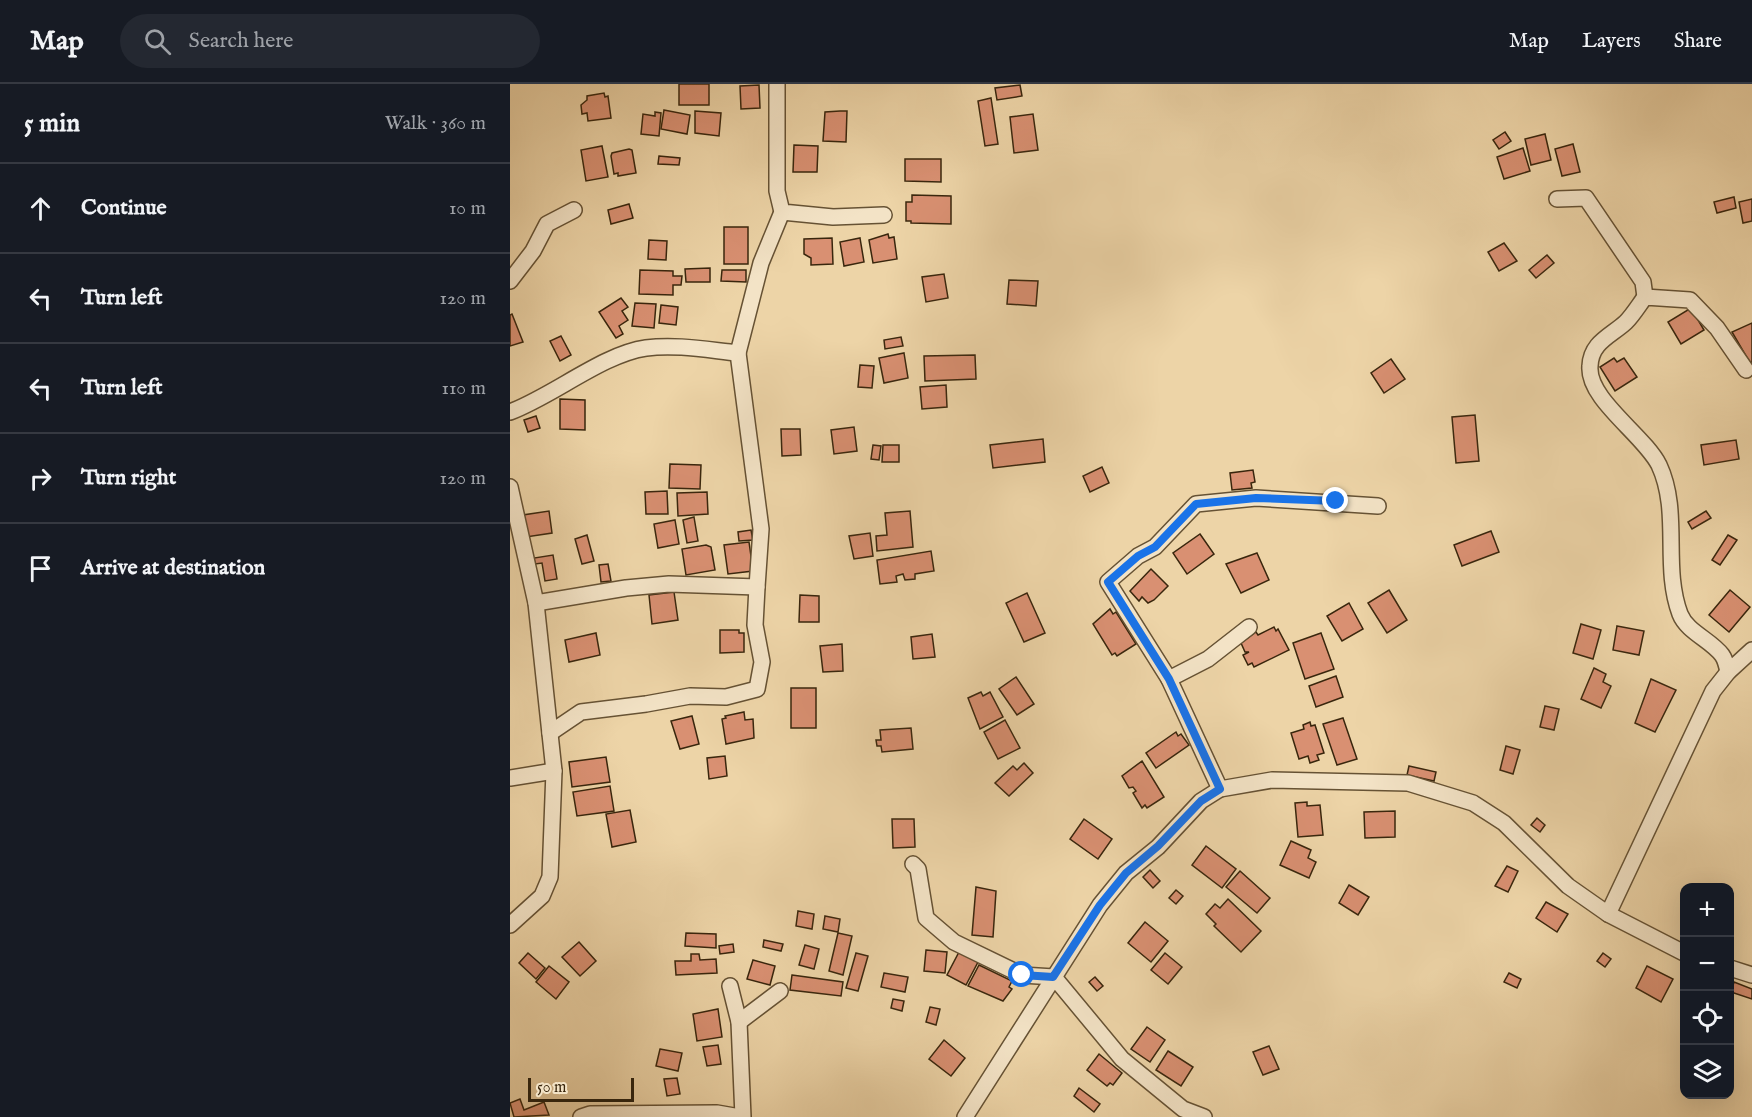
<!DOCTYPE html>
<html lang="en">
<head>
<meta charset="utf-8">
<style>
	:root { --surface:#171b24; --page:#242831; --text:#f1f3f6; --muted:#9ea1a6; --line:#363941 }
	body { margin:0; font-family:"IM FELL English",serif; background:var(--page); color:var(--text) }
	.controls { position:absolute; right:18px; bottom:18px; display:grid; overflow:hidden; border-radius:12px; box-shadow:0 6px 24px #0002 }
	.controls button { width:54px; height:54px; display:grid; place-items:center; padding:0; border:0; border-bottom:2px solid var(--line); background:var(--surface); color:var(--text); font:30px sans-serif }
	.scale { position:absolute; left:18px; bottom:15px; width:106px; box-sizing:border-box; padding-left:6px; border:3px solid #39260d; border-top:0; font-size:16px; line-height:21px; white-space:nowrap; color:#39260d; -webkit-text-stroke:4px #f3e3c6; paint-order:stroke }
	.stop { position:absolute; width:18px; height:18px; margin:-14px; border:4px solid #1a73e8; border-radius:50%; background:#fff }
	.stop.end { background:#1a73e8; border-color:#fff; box-shadow:0 2px 6px #0008 }
	.list { margin:0; padding:0; list-style:none }
	h2 { display:flex; justify-content:space-between; align-items:center; height:78px; margin:0; padding:0 24px; font-size:26px }
	h2 small { font-size:20px; font-weight:400; color:var(--muted) }
	.list li { display:grid; grid-template-columns:39px 1fr auto; gap:18px; align-items:center; box-sizing:border-box; height:90px; padding:0 24px; border-top:2px solid var(--line) }
	.list b { display:block; font-size:22px; white-space:nowrap }
	.list em { font-size:20px; font-style:normal; color:var(--muted) }
	.icon { flex:none; width:33px; height:33px; fill:none; stroke:currentColor; stroke-width:2; stroke-linecap:round; stroke-linejoin:round }
	.map { position:relative; flex:none; width:1242px; height:1033px; overflow:hidden }
	header { display:flex; align-items:center; gap:36px; box-sizing:border-box; height:84px; padding:0 30px; background:var(--surface); border-bottom:2px solid var(--line) }
	header strong { font-size:28px }
	nav { display:flex; gap:33px; margin-inline-start:auto; font-size:21px }
	.search { width:420px; height:54px; background:var(--page); display:flex; align-items:center; gap:15px; box-sizing:border-box; padding:0 21px; border-radius:33px; color:var(--muted); font-size:22px }
	main { display:flex }
	aside { flex:1; background:var(--surface) }
	.map>svg:first-child { display:block }
	.building { fill:#d99072; stroke:#39260d; stroke-width:1.5 }
	.lines { fill:none; stroke-linecap:round; stroke-linejoin:round }
	.minor-casing { stroke:#665234; stroke-width:18 }
	.minor { stroke:#f3e3c6; stroke-width:15 }
	.route { stroke:#1a73e8; stroke-width:8 }
</style>
</head>
<body>
<header>
<strong>Map</strong>
<div class="search"><svg class="icon" aria-label="search" viewBox="0 0 24 24"><circle cx="10" cy="10" r="6"/><path d="M15 15l6 6"/></svg>Search here</div>
<nav><a>Map</a><a>Layers</a><a>Share</a></nav>
</header>
<main>
<aside>
<h2>5 min<small>Walk · 360 m</small></h2>
<ul class="list">
<li><svg class="icon" aria-label="ahead" viewBox="0 0 24 24"><path d="M12 20V5M6 11l6-6 6 6"/></svg><div><b>Continue</b></div><em>10 m</em></li>
<li><svg class="icon" aria-label="left" viewBox="0 0 24 24"><path d="M17 20v-9H6M10 6l-5 5 5 5"/></svg><div><b>Turn left</b></div><em>120 m</em></li>
<li><svg class="icon" aria-label="left" viewBox="0 0 24 24"><path d="M17 20v-9H6M10 6l-5 5 5 5"/></svg><div><b>Turn left</b></div><em>110 m</em></li>
<li><svg class="icon" aria-label="right" viewBox="0 0 24 24"><path d="M7 20v-9h11M14 6l5 5-5 5"/></svg><div><b>Turn right</b></div><em>120 m</em></li>
<li><svg class="icon" aria-label="arrive" viewBox="0 0 24 24"><path d="M6 21V4h12l-3 4 3 4H6"/></svg><div><b>Arrive at destination</b></div></li>
</ul>
</aside>
<div class="map">
<svg width="1242" height="1033" viewBox="0 0 1242 1033">
	<rect width="100%" height="100%" fill="#edd4a7"/>
	<filter id="stains"><feTurbulence type="fractalNoise" baseFrequency=".00333" numOctaves="4"/><feColorMatrix values="0 0 0 0 .2 0 0 0 0 .09 0 0 0 0 .02 0 0 0 .5 -.17"/></filter>
	<radialGradient id="worn" r=".72"><stop offset=".6" stop-color="#630" stop-opacity="0"/><stop offset="1" stop-color="#630" stop-opacity=".3"/></radialGradient>
	<g class="building">
		<rect x="169" y="0" width="30" height="21"/>
		<polygon points="249,1 250,24 231,25 230,2"/>
		<polygon points="510,1 512,12 487,16 485,4"/>
		<polygon points="94,9 95,13 98,12 101,34 78,37 77,29 72,30 71,21 77,16 77,12"/>
		<polygon points="481,14 488,60 475,62 468,17"/>
		<polygon points="154,26 180,31 177,50 151,45"/>
		<polygon points="185,27 211,29 209,52 185,49"/>
		<polygon points="330,27 337,27 336,58 313,57 315,28"/>
		<polygon points="145,28 151,29 149,52 131,50 133,30 145,32"/>
		<polygon points="523,30 528,66 504,69 500,33"/>
		<polygon points="995,48 1001,57 989,65 983,56"/>
		<polygon points="1035,50 1041,76 1021,81 1015,55"/>
		<polygon points="1063,60 1070,88 1052,92 1045,65"/>
		<polygon points="284,61 308,62 307,88 283,88"/>
		<polygon points="92,62 98,93 76,97 71,66"/>
		<polygon points="1013,64 1020,87 994,95 987,73"/>
		<polygon points="119,65 122,66 126,89 108,92 108,89 104,90 101,72 102,69"/>
		<polygon points="149,72 170,74 169,81 148,80"/>
		<polygon points="395,75 431,75 431,98 395,97"/>
		<polygon points="402,111 441,112 441,140 401,139 401,137 396,137 396,118 402,118"/>
		<polygon points="1224,113 1226,124 1207,129 1204,118"/>
		<polygon points="1242,115 1242,137 1233,139 1229,118"/>
		<polygon points="119,120 123,134 101,140 98,126"/>
		<rect x="214" y="143" width="24" height="37"/>
		<polygon points="378,150 379,154 384,153 387,175 363,179 359,156"/>
		<polygon points="322,154 323,180 301,181 301,174 294,170 294,155"/>
		<polygon points="350,154 354,178 334,182 330,158"/>
		<polygon points="139,156 157,157 156,176 138,175"/>
		<polygon points="994,159 1007,177 989,187 978,168"/>
		<polygon points="1037,171 1044,179 1026,194 1019,186"/>
		<polygon points="200,184 200,198 176,198 175,185"/>
		<polygon points="130,186 163,187 163,192 172,192 171,201 163,201 163,211 129,210"/>
		<polygon points="212,186 236,186 236,198 211,197"/>
		<polygon points="434,190 438,214 416,218 412,193"/>
		<polygon points="499,196 528,197 526,222 497,220"/>
		<polygon points="111,214 118,223 112,227 118,236 109,242 113,250 106,254 89,228"/>
		<polygon points="125,219 146,220 144,244 122,242"/>
		<polygon points="151,221 168,223 166,241 149,239"/>
		<polygon points="1181,224 1194,246 1171,260 1158,238"/>
		<polygon points="2,230 13,258 0,262 0,231"/>
		<polygon points="1242,239 1242,278 1240,279 1222,248"/>
		<polygon points="51,252 61,271 50,277 40,257"/>
		<polygon points="391,253 393,262 375,265 374,256"/>
		<polygon points="394,269 398,294 374,299 369,274"/>
		<polygon points="465,271 466,295 415,297 414,272"/>
		<polygon points="1104,274 1107,278 1114,274 1127,293 1105,307 1090,283"/>
		<polygon points="881,275 895,295 874,309 861,289"/>
		<polygon points="350,281 364,282 362,304 348,303"/>
		<polygon points="436,301 437,323 412,325 410,303"/>
		<polygon points="50,315 75,316 75,346 50,345"/>
		<polygon points="965,331 969,377 946,379 942,333"/>
		<polygon points="26,332 30,344 18,348 14,336"/>
		<polygon points="344,343 347,367 324,370 321,346"/>
		<polygon points="271,345 290,345 291,371 272,372"/>
		<polygon points="533,355 535,378 483,384 480,361"/>
		<polygon points="1226,356 1229,375 1194,381 1191,361"/>
		<polygon points="363,361 371,362 369,376 361,375"/>
		<polygon points="373,361 389,361 389,378 372,378"/>
		<polygon points="160,380 191,381 190,405 159,404"/>
		<polygon points="592,383 599,399 580,408 573,392"/>
		<polygon points="743,386 745,398 741,399 742,404 722,406 720,389"/>
		<polygon points="157,407 158,430 136,430 135,408"/>
		<polygon points="197,408 198,430 168,432 167,409"/>
		<polygon points="39,427 42,449 16,453 13,431"/>
		<polygon points="400,427 403,463 367,467 366,452 377,451 375,429"/>
		<polygon points="1196,427 1201,434 1182,445 1178,438"/>
		<polygon points="184,433 188,457 177,459 173,436"/>
		<polygon points="165,436 169,460 148,464 144,440"/>
		<polygon points="241,446 243,456 229,457 228,448"/>
		<polygon points="981,447 989,468 952,482 944,461"/>
		<polygon points="360,449 363,472 344,475 339,452"/>
		<polygon points="690,450 704,470 677,490 663,469"/>
		<polygon points="77,451 84,477 72,480 65,455"/>
		<polygon points="1218,451 1227,456 1210,481 1202,476"/>
		<polygon points="239,458 243,487 218,490 214,461"/>
		<polygon points="196,461 201,463 205,486 176,491 172,465"/>
		<polygon points="421,467 424,487 405,490 405,495 395,496 393,490 386,492 387,498 370,500 367,476"/>
		<polygon points="747,469 759,496 731,509 716,480"/>
		<polygon points="43,471 47,495 35,497 32,479 25,480 24,474"/>
		<polygon points="98,480 101,497 91,498 89,481"/>
		<polygon points="641,485 658,502 644,516 638,519 632,513 629,517 620,507"/>
		<polygon points="879,506 897,536 877,549 858,519"/>
		<polygon points="1220,506 1240,523 1219,548 1199,531"/>
		<polygon points="164,508 168,536 142,540 139,511"/>
		<polygon points="517,509 535,549 514,558 496,519"/>
		<polygon points="290,511 309,512 309,538 289,538"/>
		<polygon points="839,519 853,545 832,557 817,532"/>
		<polygon points="600,525 603,530 606,528 626,560 607,572 605,569 602,571 583,540"/>
		<polygon points="1071,540 1091,546 1083,575 1063,569"/>
		<polygon points="1107,542 1134,547 1129,571 1103,566"/>
		<polygon points="764,543 766,547 768,545 779,566 744,583 742,579 738,581 733,571 739,568 735,568 731,559 746,548 748,551"/>
		<polygon points="210,546 229,546 229,549 234,549 234,568 210,569"/>
		<polygon points="86,549 90,571 59,578 55,556"/>
		<polygon points="811,549 824,585 795,595 783,559"/>
		<polygon points="422,550 425,573 403,575 401,553"/>
		<polygon points="332,560 333,587 313,588 310,562"/>
		<polygon points="1084,584 1096,590 1093,598 1101,602 1091,624 1071,615"/>
		<polygon points="826,592 833,613 806,623 799,602"/>
		<polygon points="506,593 524,620 507,631 489,605"/>
		<polygon points="1141,595 1166,606 1145,648 1125,639"/>
		<rect x="281" y="604" width="25" height="40"/>
		<polygon points="471,608 473,612 480,608 493,633 470,645 458,614"/>
		<polygon points="1035,622 1049,625 1044,646 1030,643"/>
		<polygon points="234,628 235,636 243,635 244,654 216,660 212,635 216,634 215,632"/>
		<polygon points="182,632 189,660 170,665 161,637"/>
		<polygon points="833,634 847,675 827,681 813,640"/>
		<polygon points="495,636 510,664 488,675 474,648"/>
		<polygon points="800,638 801,642 805,641 814,669 807,671 809,676 800,679 798,672 789,675 781,649 794,645 793,641"/>
		<polygon points="401,644 403,665 372,668 371,662 367,662 366,656 371,656 370,646"/>
		<polygon points="666,648 668,652 671,650 679,661 646,684 636,669"/>
		<polygon points="996,662 1010,666 1003,690 990,686"/>
		<polygon points="215,672 217,692 199,695 197,674"/>
		<polygon points="96,673 100,698 62,703 59,678"/>
		<polygon points="632,677 654,713 637,724 635,721 632,724 623,709 626,707 623,703 619,704 612,692"/>
		<polygon points="514,679 523,689 499,712 485,699 503,682 507,686"/>
		<polygon points="899,682 926,688 924,697 897,691"/>
		<polygon points="100,702 104,727 67,732 63,708"/>
		<polygon points="797,718 797,722 810,721 813,751 788,753 785,719"/>
		<polygon points="120,726 126,758 102,763 96,730"/>
		<polygon points="885,727 885,753 855,754 854,728"/>
		<polygon points="1027,734 1035,741 1030,748 1021,741"/>
		<polygon points="382,735 404,735 405,763 383,764"/>
		<polygon points="574,735 602,755 588,775 560,755"/>
		<polygon points="781,757 801,766 798,774 806,778 799,794 770,781"/>
		<polygon points="696,762 726,785 712,804 682,781"/>
		<polygon points="997,782 1008,787 998,808 985,802"/>
		<polygon points="640,786 650,797 643,804 633,793"/>
		<polygon points="730,787 760,814 747,829 716,803"/>
		<polygon points="839,801 859,813 848,831 829,819"/>
		<polygon points="466,803 486,807 483,853 462,851"/>
		<polygon points="666,806 673,812 666,820 659,814"/>
		<polygon points="718,815 751,847 731,868 704,842 706,840 696,830 705,820 710,824"/>
		<polygon points="1036,818 1058,830 1047,848 1026,834"/>
		<polygon points="288,827 304,830 302,845 286,842"/>
		<polygon points="315,832 330,835 328,848 313,845"/>
		<polygon points="635,838 658,857 641,878 618,859"/>
		<polygon points="176,849 206,850 206,864 175,862"/>
		<polygon points="328,849 342,852 333,891 319,887"/>
		<polygon points="254,856 273,860 271,867 253,863"/>
		<polygon points="69,858 86,877 70,892 52,873"/>
		<polygon points="223,860 224,868 210,870 209,862"/>
		<polygon points="295,861 309,865 304,885 289,881"/>
		<polygon points="416,866 437,868 435,889 414,887"/>
		<polygon points="449,868 468,878 456,901 437,891"/>
		<polygon points="18,869 35,884 26,895 9,879"/>
		<polygon points="346,869 358,872 348,907 336,904"/>
		<polygon points="655,869 672,883 658,900 641,886"/>
		<polygon points="1093,869 1101,875 1095,883 1087,877"/>
		<polygon points="181,870 189,870 190,876 206,875 207,889 166,891 165,877 181,877"/>
		<polygon points="243,876 265,882 260,901 237,895"/>
		<polygon points="469,881 502,897 499,903 502,905 493,917 458,902"/>
		<polygon points="39,882 59,898 46,915 26,898"/>
		<polygon points="1137,882 1163,895 1151,918 1126,904"/>
		<polygon points="374,889 398,893 395,908 371,903"/>
		<polygon points="999,889 1011,895 1007,904 994,898"/>
		<polygon points="282,891 333,898 331,912 280,906"/>
		<polygon points="585,893 593,902 587,907 579,898"/>
		<polygon points="1224,898 1242,905 1242,915 1221,908"/>
		<polygon points="383,915 394,917 392,927 381,924"/>
		<polygon points="420,923 430,925 426,941 416,938"/>
		<polygon points="208,925 212,953 187,957 183,930"/>
		<polygon points="637,943 655,956 640,978 621,965"/>
		<polygon points="434,956 455,974 441,992 419,975"/>
		<polygon points="208,961 211,980 197,982 193,963"/>
		<polygon points="759,962 769,985 753,991 743,968"/>
		<polygon points="150,965 172,969 168,987 146,982"/>
		<polygon points="658,967 683,983 671,1002 646,986"/>
		<polygon points="589,970 612,989 603,1001 600,999 597,1002 577,986"/>
		<polygon points="167,994 170,1010 157,1012 154,995"/>
		<polygon points="569,1004 590,1020 584,1028 564,1012"/>
		<polygon points="10,1015 14,1026 34,1018 39,1031 4,1033 0,1019"/>
	</g>
	<g class="lines">
		<g class="minor-casing">
			<g id="minor">
				<polyline points="267,0 267,107 272,128 323,133 374,131"/>
				<polyline points="1047,115 1076,114 1133,198 1135,213"/>
				<polyline points="0,197 23,167 37,140 64,126"/>
				<path d="M0 328C43 312 93 270 136 264 166 260 198 266 228 269L251 179 272 128"/>
				<polyline points="0,403 26,519 44,687 40,793 32,812 0,841"/>
				<polyline points="26,519 116,504 159,500 247,503 251,445 228,269"/>
				<path d="M1218 588C1217 583 1215 575 1212 571 1201 556 1177 548 1170 530 1152 482 1171 428 1149 381 1134 351 1077 315 1080 282 1081 258 1101 252 1116 238 1123 231 1129 221 1135 213L1180 216 1207 244 1236 286"/>
				<polyline points="659,595 598,498 628,472 645,463 686,420 746,414 868,422"/>
				<polyline points="40,649 71,628 136,620 180,612 216,613 247,605 252,578 245,541 247,503"/>
				<polyline points="0,694 44,687"/>
				<polyline points="710,705 659,595 698,575 739,543"/>
				<polyline points="403,780 408,785 416,834 444,858 512,891 544,893 612,975 673,1025 694,1033"/>
				<polyline points="1098,830 1203,607 1218,588 1242,566"/>
				<polyline points="1220,884 1242,891"/>
				<polyline points="220,902 229,938 233,1033"/>
				<polyline points="229,938 270,907"/>
				<polyline points="71,1033 80,1030 207,1029 230,1033"/>
				<polyline points="455,1033 590,821 616,789 648,763 691,717 710,705 762,696 898,699 963,719 994,739 1058,802 1098,830 1174,869"/>
			</g>
		</g>
		<use href="#minor" class="minor"/>
	</g>
	<g class="lines">
		<polyline class="route" points="512,891 543,893 590,821 616,789 648,762 691,717 710,705 659,595 598,498 628,472 645,463 686,420 746,414 826,417"/>
	</g>
	<rect width="100%" height="100%" filter="url(#stains)"/>
	<rect width="100%" height="100%" fill="url(#worn)"/>
</svg>
<div class="controls">
<button>+</button>
<button>−</button>
<button><svg class="icon" aria-label="locate" viewBox="0 0 24 24"><circle cx="12" cy="12" r="6"/><path d="M12 2v4M12 18v4M2 12h4M18 12h4"/></svg></button>
<button><svg class="icon" aria-label="layers" viewBox="0 0 24 24"><path d="M12 4l9 5-9 5-9-5zM3 14l9 5 9-5"/></svg></button>
</div>
<div class="scale">50 m</div>
<div class="stop" style="left:512px;top:891px"></div>
<div class="stop end" style="left:826px;top:417px"></div>
</div>
</main>
</body>
</html>
